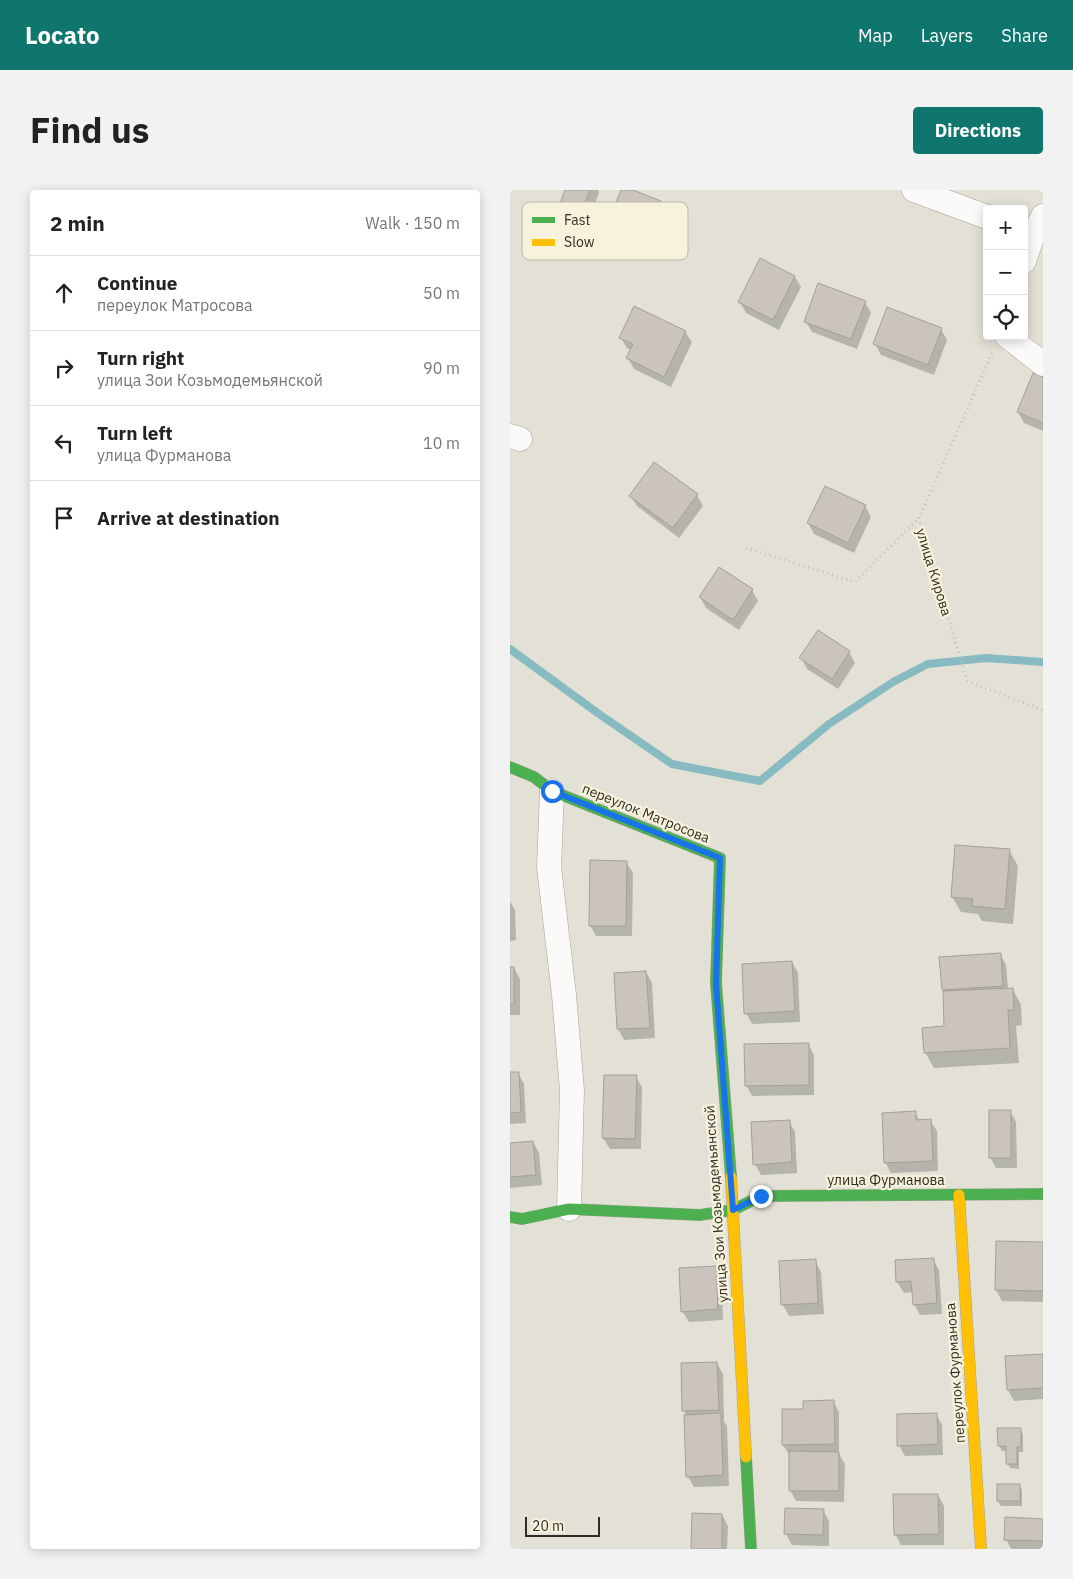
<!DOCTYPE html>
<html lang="en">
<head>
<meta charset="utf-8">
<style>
	:root { --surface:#fff; --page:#f2f2f2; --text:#222; --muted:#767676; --line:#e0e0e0; --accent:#0f766e }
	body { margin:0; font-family:"IBM Plex Sans",sans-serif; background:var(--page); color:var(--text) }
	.controls { position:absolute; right:15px; top:15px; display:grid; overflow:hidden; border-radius:5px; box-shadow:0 2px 12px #0003 }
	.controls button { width:45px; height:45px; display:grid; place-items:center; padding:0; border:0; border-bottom:1px solid var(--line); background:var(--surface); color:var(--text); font:25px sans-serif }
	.scale { position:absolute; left:15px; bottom:12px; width:75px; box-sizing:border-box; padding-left:5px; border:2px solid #2e2d24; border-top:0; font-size:14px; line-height:18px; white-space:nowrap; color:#2e2d24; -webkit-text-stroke:4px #f6f2dc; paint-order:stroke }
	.stop { position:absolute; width:15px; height:15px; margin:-11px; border:4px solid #1a73e8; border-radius:50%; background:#fff }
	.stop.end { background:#1a73e8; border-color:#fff; box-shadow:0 1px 5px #0008 }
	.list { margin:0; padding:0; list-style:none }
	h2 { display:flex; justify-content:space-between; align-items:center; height:65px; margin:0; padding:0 20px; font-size:21px }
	h2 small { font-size:16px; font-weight:400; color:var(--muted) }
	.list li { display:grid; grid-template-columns:32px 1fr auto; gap:15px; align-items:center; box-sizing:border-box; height:75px; padding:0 20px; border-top:1px solid var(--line) }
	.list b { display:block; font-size:19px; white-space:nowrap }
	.list p { margin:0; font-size:16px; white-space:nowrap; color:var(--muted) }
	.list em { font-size:16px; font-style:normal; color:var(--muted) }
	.icon { flex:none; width:28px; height:28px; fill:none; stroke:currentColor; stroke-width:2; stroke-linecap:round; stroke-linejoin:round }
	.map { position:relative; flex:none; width:533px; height:1359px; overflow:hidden; border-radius:5px }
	header { display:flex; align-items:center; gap:30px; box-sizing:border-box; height:70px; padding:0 25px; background:var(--accent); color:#fff }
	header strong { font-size:24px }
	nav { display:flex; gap:28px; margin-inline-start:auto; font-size:18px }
	.intro { display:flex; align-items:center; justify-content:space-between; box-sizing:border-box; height:120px; padding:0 30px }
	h1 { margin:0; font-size:35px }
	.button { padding:12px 22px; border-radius:5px; background:var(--accent); color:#fff; font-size:18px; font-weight:700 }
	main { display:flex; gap:30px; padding:0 30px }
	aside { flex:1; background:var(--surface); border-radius:5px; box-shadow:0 2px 12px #0003 }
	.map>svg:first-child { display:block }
	.shadow { fill:#0003 }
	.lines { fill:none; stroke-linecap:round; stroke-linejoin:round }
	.stream { stroke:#87bbc1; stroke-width:8 }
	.building { fill:#cac4bd; stroke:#a49f98 }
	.street-casing { stroke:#a5a39a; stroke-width:25 }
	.fast-casing { stroke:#a5a39a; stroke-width:12 }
	.slow-casing { stroke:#a5a39a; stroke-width:12 }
	.path { stroke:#c1c1bc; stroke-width:3; stroke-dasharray:1 4; stroke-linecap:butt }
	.street { stroke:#fbfaf9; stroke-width:24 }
	.fast { stroke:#4caf50; stroke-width:11 }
	.slow { stroke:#ffc107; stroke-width:11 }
	.route { stroke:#1a73e8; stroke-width:6 }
	.labels { text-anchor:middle; stroke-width:4.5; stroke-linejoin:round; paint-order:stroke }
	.street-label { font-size:14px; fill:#2e2d24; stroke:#f6f2dc }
	.key { fill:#f6f2dc; stroke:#bab7a5; stroke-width:1 }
	.key-label { font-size:14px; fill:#2e2d24 }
</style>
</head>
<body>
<header>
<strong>Locato</strong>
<nav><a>Map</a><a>Layers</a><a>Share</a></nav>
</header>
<div class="intro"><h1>Find us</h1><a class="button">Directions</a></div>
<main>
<aside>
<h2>2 min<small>Walk · 150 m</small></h2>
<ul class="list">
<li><svg class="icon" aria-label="ahead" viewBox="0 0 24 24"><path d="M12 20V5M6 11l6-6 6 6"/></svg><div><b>Continue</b><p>переулок Матросова</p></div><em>50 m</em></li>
<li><svg class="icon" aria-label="right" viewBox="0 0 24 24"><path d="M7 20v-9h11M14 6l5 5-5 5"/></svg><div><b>Turn right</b><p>улица Зои Козьмодемьянской</p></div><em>90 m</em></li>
<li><svg class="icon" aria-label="left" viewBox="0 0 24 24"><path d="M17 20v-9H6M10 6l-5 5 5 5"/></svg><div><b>Turn left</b><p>улица Фурманова</p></div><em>10 m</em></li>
<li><svg class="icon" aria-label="arrive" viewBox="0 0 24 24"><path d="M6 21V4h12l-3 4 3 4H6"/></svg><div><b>Arrive at destination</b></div></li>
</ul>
</aside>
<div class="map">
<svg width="533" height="1359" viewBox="0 0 533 1359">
	<rect width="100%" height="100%" fill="#e3e1d5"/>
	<g class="shadow">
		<polygon points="57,0 88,0 89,3 81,23 79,22 73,36 56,29 49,18"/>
		<polygon points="112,0 119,0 150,12 157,23 149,41 144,39 138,54 121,48 115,37 118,28 113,26 106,15"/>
		<polygon points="285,87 291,97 269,140 236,123 230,112"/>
		<polygon points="355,112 361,123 347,159 302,142 296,132"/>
		<polygon points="431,139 437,150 424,185 371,165 365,154"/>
		<polygon points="175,142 182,152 161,197 124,179 118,168 121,160 117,158 111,148"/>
		<polygon points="533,188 533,241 514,233 508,222"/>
		<polygon points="187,305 193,316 169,348 127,316 121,306"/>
		<polygon points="355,316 361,327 344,363 304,344 298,333"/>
		<polygon points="242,400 248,411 229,440 196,418 190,407"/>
		<polygon points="339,462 345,473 328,499 297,479 291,468"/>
		<polygon points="499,660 508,676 503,734 472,731 468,724 451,722 442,707"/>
		<polygon points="116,672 123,683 122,746 86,746 80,735"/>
		<polygon points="0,711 5,720 6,750 0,751"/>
		<polygon points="490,764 496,775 498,799 503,799 511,815 512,835 506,836 509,873 424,878 415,862 436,838 435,803 431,768"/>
		<polygon points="282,772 288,783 290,832 242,834 236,823"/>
		<polygon points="0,778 4,778 10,789 10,825 0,825"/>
		<polygon points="136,782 142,793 145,848 114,850 108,839 105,784"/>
		<polygon points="298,854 304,865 304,905 242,906 236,895"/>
		<polygon points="0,883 8,883 14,894 16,933 0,934"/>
		<polygon points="126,887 132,897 131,959 100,959 93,948"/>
		<polygon points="500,921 506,932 507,978 486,978 480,967"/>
		<polygon points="405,923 410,931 420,930 427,941 428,981 381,983 375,972"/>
		<polygon points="279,931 285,942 287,983 251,985 245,974"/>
		<polygon points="23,952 29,963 32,995 0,998 0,954"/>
		<polygon points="487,1052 533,1054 533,1112 492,1111 486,1100"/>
		<polygon points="423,1069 429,1080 432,1124 410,1125 404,1114 403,1102 394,1103 387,1092 386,1071"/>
		<polygon points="305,1071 311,1082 314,1124 279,1126 273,1115"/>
		<polygon points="205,1077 211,1088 213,1130 179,1132 172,1121"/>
		<polygon points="533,1166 533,1209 504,1211 498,1200 496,1168"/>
		<polygon points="207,1173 213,1184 214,1231 217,1236 219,1296 184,1297 178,1287 177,1226 173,1220"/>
		<polygon points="323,1211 329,1222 329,1264 335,1274 334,1312 286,1311 280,1300 280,1266 273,1255 295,1220"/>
		<polygon points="426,1224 432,1235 433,1265 395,1266 389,1255"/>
		<polygon points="510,1239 513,1244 513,1262 509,1262 509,1279 500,1278 497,1273 497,1261 492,1261 489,1255"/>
		<polygon points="509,1295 512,1300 512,1316 491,1316 488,1311"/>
		<polygon points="428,1305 434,1316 434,1355 391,1355 385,1344"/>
		<polygon points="313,1320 319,1331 319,1356 282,1355 276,1344"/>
		<polygon points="212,1325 218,1336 217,1359 182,1359"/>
		<polygon points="533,1330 533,1359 501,1359 496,1349"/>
	</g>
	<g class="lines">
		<polyline class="stream" points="0,459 89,524 162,574 250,591 319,534 383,492 418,474 476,468 533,472"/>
	</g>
	<g class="building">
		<polygon points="55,0 80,0 75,13 73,12 67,26 48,18"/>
		<polygon points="111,0 123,0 151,11 143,31 138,29 132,44 113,37 120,21 105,15"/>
		<polygon points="250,68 285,86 263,130 228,112"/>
		<polygon points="308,93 356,111 341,149 294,132"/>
		<polygon points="124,116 176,141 154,187 116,168 123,154 109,148"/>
		<polygon points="377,117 432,138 418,175 363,154"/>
		<polygon points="523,183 533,187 533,233 507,222"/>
		<polygon points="144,272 188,304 163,338 119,306"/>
		<polygon points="315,296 356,315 338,353 297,333"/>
		<polygon points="209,377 243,399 223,430 189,407"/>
		<polygon points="308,440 340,461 322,489 289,468"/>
		<polygon points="445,655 500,659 495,719 462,716 463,709 441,707"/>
		<polygon points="80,670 117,671 116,736 79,736"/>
		<polygon points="491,763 493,796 432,800 429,767"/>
		<polygon points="282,771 285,821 234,824 232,774"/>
		<rect x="0" y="777" width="4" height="37"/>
		<polygon points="136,781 140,838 107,839 104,783"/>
		<polygon points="503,798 504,820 498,820 500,858 414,863 412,838 434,836 433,801"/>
		<polygon points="299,853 299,895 235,896 234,854"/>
		<polygon points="0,882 9,882 11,922 0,923"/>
		<polygon points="94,885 127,885 125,949 92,948"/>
		<rect x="479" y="920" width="22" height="48"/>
		<polygon points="406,921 406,930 421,929 423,971 374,973 372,923"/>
		<polygon points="280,930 282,972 243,975 241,932"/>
		<polygon points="23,951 26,985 0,987 0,953"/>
		<polygon points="486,1051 533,1052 533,1101 485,1100"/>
		<polygon points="424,1068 427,1113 403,1115 401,1091 386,1092 385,1070"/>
		<polygon points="306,1069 308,1113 271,1115 269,1071"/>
		<polygon points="206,1076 208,1119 171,1122 169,1078"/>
		<polygon points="533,1164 533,1198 497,1200 495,1166"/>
		<polygon points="207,1172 209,1220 172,1221 171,1173"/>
		<polygon points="324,1210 325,1254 272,1255 272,1219 293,1219 293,1211"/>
		<polygon points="211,1223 213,1285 176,1287 174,1225"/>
		<polygon points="427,1223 428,1254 387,1256 387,1224"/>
		<polygon points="487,1238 511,1238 511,1257 507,1257 507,1274 496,1274 496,1256 488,1256"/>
		<polygon points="279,1261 329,1262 329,1301 279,1301"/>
		<rect x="487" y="1294" width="23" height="17"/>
		<polygon points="383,1304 428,1304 429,1344 384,1345"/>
		<polygon points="275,1318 314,1319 313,1345 274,1344"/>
		<polygon points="182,1323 212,1324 212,1359 181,1359"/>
		<polygon points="495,1327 533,1329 533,1351 494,1350"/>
	</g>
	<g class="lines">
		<g class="street-casing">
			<g id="street">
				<polyline points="404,0 477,27"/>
				<polyline points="514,71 523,45 533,26"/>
				<polyline points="497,146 533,174"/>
				<polyline points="0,246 10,249"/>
				<polyline points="42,601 39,677 54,805 62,900 59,1019"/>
			</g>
		</g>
		<g class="fast-casing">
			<g id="fast">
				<polyline points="0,577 24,587 42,601 210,668 206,793 221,987"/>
				<polyline points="0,1027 12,1029 59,1019 190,1025 223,1020 251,1006 533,1004"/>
				<polyline points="236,1267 241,1359"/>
			</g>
		</g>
		<g class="slow-casing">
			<g id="slow">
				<polyline points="221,987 236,1267"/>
				<polyline points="449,1005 471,1359"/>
			</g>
		</g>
		<g class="path">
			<polyline points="482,163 409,328 457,491 533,520"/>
			<polyline points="236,358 345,392 409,328"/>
		</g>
		<use href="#street" class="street"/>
		<use href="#fast" class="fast"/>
		<use href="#slow" class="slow"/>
	</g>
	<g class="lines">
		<polyline class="route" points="42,601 210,668 206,794 223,1020 251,1006"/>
	</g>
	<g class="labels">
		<g class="street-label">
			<text transform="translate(424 382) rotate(73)" y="5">улица Кирова</text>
			<text transform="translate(136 623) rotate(22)" y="5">переулок Матросова</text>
			<text x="376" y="995">улица Фурманова</text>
			<text transform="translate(206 1014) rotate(-94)" y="5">улица Зои Козьмодемьянской</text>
			<text transform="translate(445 1183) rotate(-94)" y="5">переулок Фурманова</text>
		</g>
	</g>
	<rect x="12" y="12" width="166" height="58" rx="8" class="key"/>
	<rect x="22" y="27" width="23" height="6" fill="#4caf50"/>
	<rect x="22" y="49" width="23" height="7" fill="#ffc107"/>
	<g class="key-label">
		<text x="54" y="35">Fast</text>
		<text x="54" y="57">Slow</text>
	</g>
</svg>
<div class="controls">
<button>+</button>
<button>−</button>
<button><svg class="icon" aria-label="locate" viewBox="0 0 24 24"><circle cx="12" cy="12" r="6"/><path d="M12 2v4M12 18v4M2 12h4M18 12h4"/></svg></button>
</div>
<div class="scale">20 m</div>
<div class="stop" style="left:42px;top:601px"></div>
<div class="stop end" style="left:251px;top:1006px"></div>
</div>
</main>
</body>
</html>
